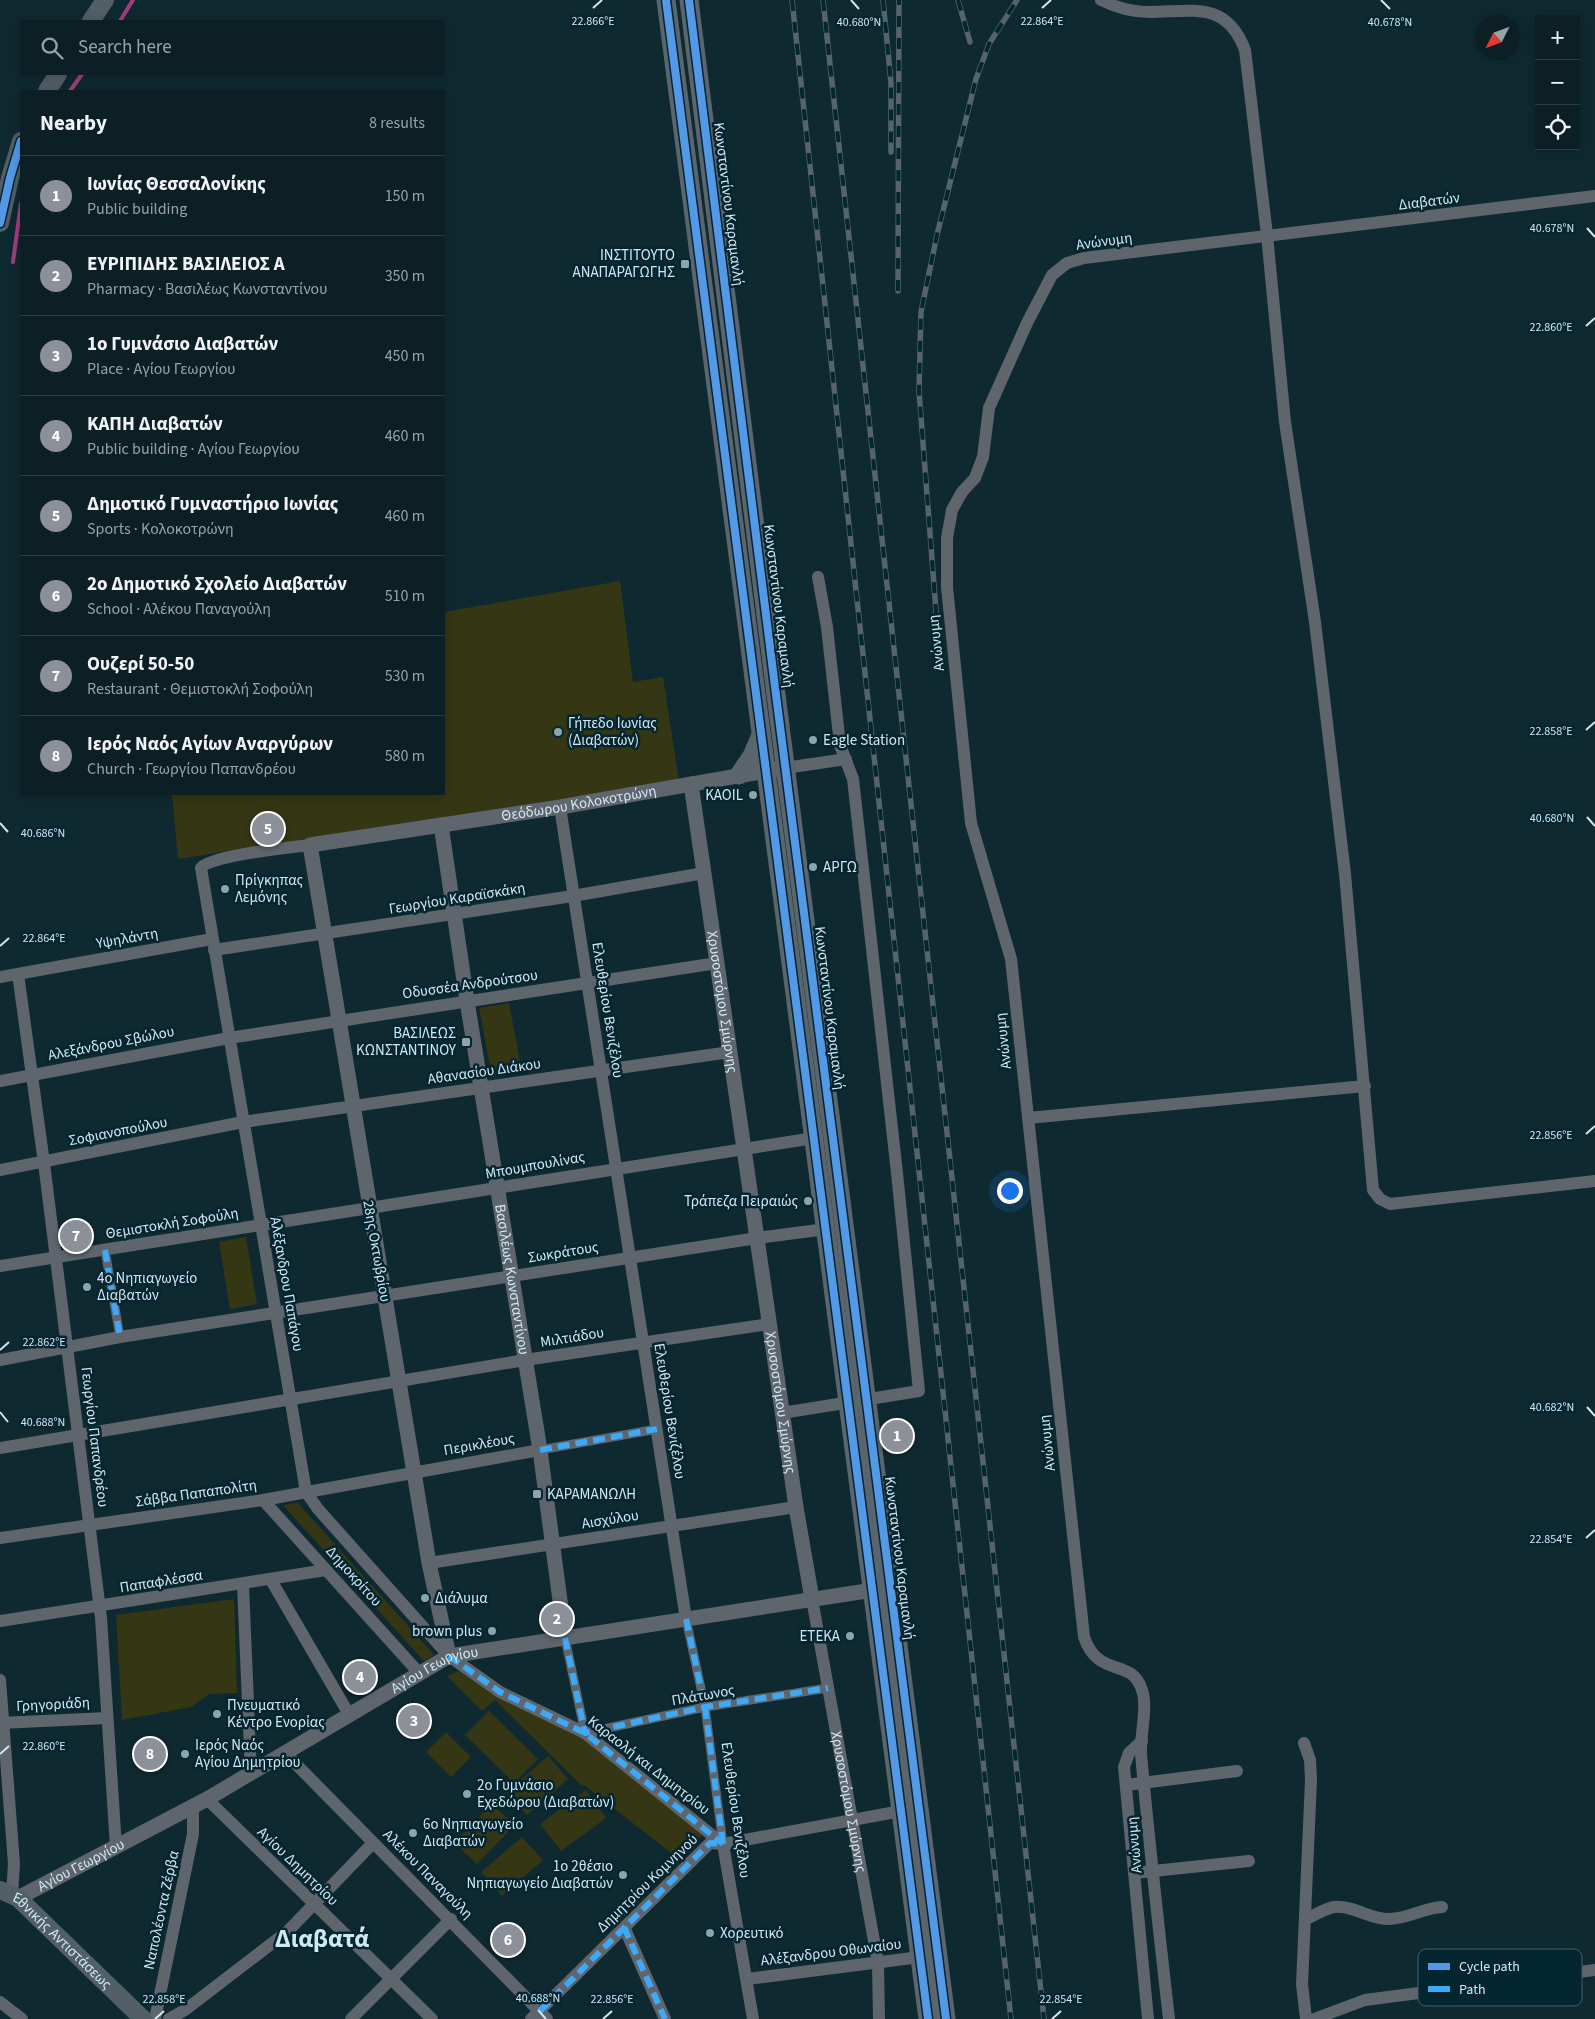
<!DOCTYPE html>
<html lang="en">
<head>
<meta charset="utf-8">
<style>
	:root { --surface:#0b1f25; --page:#14272d; --text:#f1f3f6; --muted:#9aa2a7; --line:#2b3d42; --accent:#8c9099 }
	body { margin:0; font-family:"Source Sans 3",sans-serif; background:var(--page); color:var(--text) }
	.controls { position:absolute; right:15px; top:15px; display:grid; overflow:hidden; border-radius:0px; box-shadow:0 2px 12px #0003 }
	.controls button { width:45px; height:45px; display:grid; place-items:center; padding:0; border:0; border-bottom:1px solid var(--line); background:var(--surface); color:var(--text); font:25px sans-serif }
	.compass { position:absolute; left:1475px; top:15px; width:45px; height:45px; border-radius:50%; background:var(--surface); box-shadow:0 2px 12px #0003; rotate:228deg }
	.you { position:absolute; left:1009px; top:1190px; width:18px; height:18px; margin:-12px; border:4px solid #fff; border-radius:50%; background:#1a73e8; box-shadow:0 0 0 8px #1a73e833 }
	.badge { display:grid; place-items:center; width:32px; height:32px; border-radius:50%; background:var(--accent); color:#fff; font-size:16px; font-weight:700 }
	.pin { position:absolute; translate:-50% -50%; border:2px solid #fff; box-shadow:0 1px 5px #0006 }
	.list { margin:0; padding:0; list-style:none }
	h2 { display:flex; justify-content:space-between; align-items:center; height:65px; margin:0; padding:0 20px; font-size:21px }
	h2 small { font-size:16px; font-weight:400; color:var(--muted) }
	.list li { display:grid; grid-template-columns:32px 1fr auto; gap:15px; align-items:center; box-sizing:border-box; height:80px; padding:0 20px; border-top:1px solid var(--line) }
	.list b { display:block; font-size:19px; white-space:nowrap }
	.list p { margin:0; font-size:16px; white-space:nowrap; color:var(--muted) }
	.list em { font-size:16px; font-style:normal; color:var(--muted) }
	.icon { flex:none; width:28px; height:28px; fill:none; stroke:currentColor; stroke-width:2; stroke-linecap:round; stroke-linejoin:round }
	.map { position:relative; flex:none; width:1595px; height:2019px; overflow:hidden }
	.search { position:absolute; background:var(--surface); box-shadow:0 2px 12px #0003; left:20px; top:20px; width:425px; height:55px; display:flex; align-items:center; gap:12px; box-sizing:border-box; padding:0 18px; border-radius:0px; color:var(--muted); font-size:19px }
	.panel { position:absolute; background:var(--surface); box-shadow:0 2px 12px #0003; left:20px; top:90px; width:425px; height:705px; border-radius:0px }
	.map>svg:first-child { display:block }
	.green { fill:#353613 }
	.lines { fill:none; stroke-linecap:round; stroke-linejoin:round }
	.stream { stroke:#a23e7e; stroke-width:4 }
	.pedestrian { stroke:#5e656c; stroke-width:9 }
	.minor { stroke:#5e656c; stroke-width:12 }
	.tertiary { stroke:#5e656c; stroke-width:15 }
	.secondary { stroke:#525f67; stroke-width:18 }
	.primary { stroke:#5a656e; stroke-width:19 }
	.rail-casing { stroke:#56646a; stroke-width:5.5 }
	.rail { stroke:#042631; stroke-width:4; stroke-dasharray:11; stroke-linecap:butt }
	.quiet { stroke:#3fa9f5; stroke-width:6; stroke-dasharray:12 6; stroke-linecap:butt }
	.cycleway-casing { stroke:#042631; stroke-width:11 }
	.cycleway { stroke:#5399e6; stroke-width:8 }
	.ticks { fill:none; stroke:#d1e7f1; stroke-width:2 }
	.poi-dot { fill:#8da4ae; stroke:#042631; stroke-width:2 }
	.labels { text-anchor:middle; stroke-width:5; stroke-linejoin:round; paint-order:stroke }
	.street-label { font-size:15px; fill:#d1e7f1; stroke:#042631 }
	.poi-label { font-size:15px; fill:#d1e7f1; stroke:#042631; text-anchor:start }
	.town-label { font-size:25px; font-weight:bold; fill:#d1e7f1; stroke:#042631 }
	.key { fill:#042631; stroke:#42606b; stroke-width:1 }
	.key-label { font-size:14px; fill:#d1e7f1 }
	.ticks-label { font-size:12px; text-anchor:middle; fill:#d1e7f1; stroke:#042631; stroke-width:5; stroke-linejoin:round; paint-order:stroke }
</style>
</head>
<body>
<div class="map">
<svg width="1595" height="2019" viewBox="0 0 1595 2019">
	<rect width="100%" height="100%" fill="#0f2931"/>
	<g class="green">
		<polygon points="620,581 633,682 663,677 679,781 178,859 172,794 444,794 444,612"/>
		<polygon points="509,1003 522,1072 492,1077 479,1008"/>
		<polygon points="246,1237 257,1304 230,1309 219,1242"/>
		<polygon points="298,1503 434,1655 424,1661 283,1505"/>
		<polygon points="234,1599 237,1693 209,1694 191,1707 122,1720 116,1615"/>
		<polygon points="459,1670 582,1737 704,1833 679,1859 584,1785 582,1786 495,1700 482,1711 447,1676"/>
		<polygon points="489,1711 538,1759 514,1783 465,1735"/>
		<polygon points="446,1732 471,1757 451,1777 426,1752"/>
		<polygon points="548,1756 568,1779 527,1815 507,1792"/>
		<polygon points="586,1790 606,1818 561,1851 540,1824"/>
		<polygon points="492,1804 515,1825 477,1864 454,1843"/>
		<polygon points="522,1837 543,1860 502,1896 481,1872"/>
	</g>
	<g class="lines">
		<g class="stream">
			<polyline points="120,21 133,0"/>
			<polyline points="70,91 82,74"/>
			<polyline points="13,262 21,203"/>
		</g>
		<g class="pedestrian">
			<polyline points="105,1250 120,1337"/>
			<polyline points="540,1450 657,1429"/>
			<polyline points="686,1619 705,1707 723,1844"/>
			<polyline points="565,1638 585,1733 705,1707 828,1688"/>
		</g>
		<g class="minor">
			<path d="M1101 0C1115 7 1132 12 1149 12 1192 12 1226 0 1245 50L1267 235 1285 422 1315 622 1345 874 1373 1190 1380 1199 1390 1204 1595 1181"/>
			<polyline points="785,768 846,759"/>
			<polyline points="560,807 686,1619"/>
			<path d="M310 845C293 847 207 856 201 868L306 1492 318 1509 449 1656 500 1692 585 1733 723 1844"/>
			<polyline points="214,950 573,896 704,873"/>
			<polyline points="18,974 44,1163 101,1618 116,1847"/>
			<polyline points="0,977 212,939"/>
			<polyline points="0,1081 229,1038 717,963"/>
			<polyline points="1028,1118 1365,1086"/>
			<polyline points="0,1170 243,1122 730,1052"/>
			<polyline points="0,1266 814,1138"/>
			<polyline points="0,1360 120,1337 757,1238 826,1229"/>
			<polyline points="782,1413 919,1391 897,1173 853,779 840,745 827,627 818,577"/>
			<polyline points="0,1448 525,1360 769,1324"/>
			<polyline points="263,1500 420,1674"/>
			<polyline points="0,1538 263,1500 540,1450"/>
			<polyline points="429,1563 796,1507"/>
			<polyline points="271,1580 350,1716"/>
			<polyline points="243,1585 251,1774"/>
			<path id="s1" d="M812 1599 878 1963 879 2019"/>
			<polyline points="0,1621 326,1570"/>
			<polyline points="0,1680 14,1864 12,1894"/>
			<polyline points="0,1723 107,1718"/>
			<polyline points="1142,1741 1129,1753 1124,1767 1148,2019"/>
			<polyline points="1304,1743 1310,1760 1311,1780 1302,1984 1306,2019"/>
			<polyline points="286,1754 547,2019"/>
			<polyline points="1126,1785 1237,1771"/>
			<polyline points="207,1799 432,2019"/>
			<polyline points="723,1844 753,2019"/>
			<polyline points="1134,1873 1249,1861"/>
			<path d="M1306 1919C1316 1915 1323 1909 1334 1907 1354 1905 1371 1920 1390 1919 1409 1918 1424 1908 1442 1907"/>
			<polyline points="624,1927 665,2019"/>
			<polyline points="747,1979 920,1957"/>
			<polyline points="0,2002 22,2019"/>
			<polyline points="155,2019 193,1834 193,1807"/>
			<polyline points="169,2019 185,2010 288,1931 373,1843"/>
			<polyline points="351,2019 451,1919"/>
			<polyline points="531,2019 710,1843 723,1844 901,1811"/>
			<path d="M1169 2019C1159 1931 1149 1842 1141 1754 1140 1735 1148 1707 1142 1690 1131 1656 1099 1680 1084 1637L1011 959 971 823 947 587V538L952 510 962 492 975 478 983 457 989 408 1027 323 1052 275 1067 263 1084 258 1595 196"/>
			<polyline points="1314,2019 1365,2000 1595,1970"/>
		</g>
		<g class="tertiary">
			<path id="s2" d="M691 784 796 1507 812 1599"/>
			<path id="s3" d="M441 825 467 1001 540 1450 565 1638"/>
			<path id="s4" d="M449 1656 429 1563 310 845 560 807 777 769"/>
			<path id="s5" d="M18 1898 207 1799 449 1656 873 1590"/>
		</g>
		<g class="secondary">
			<polyline points="91,21 105,0"/>
			<polyline points="47,91 58,74"/>
			<polyline points="0,223 10,178 21,141"/>
			<path id="s6" d="M0 1890 18 1898 143 2019"/>
		</g>
		<g class="primary">
			<polyline points="666,0 928,2019"/>
			<polyline points="689,0 775,687 946,2019"/>
			<polyline points="739,775 752,756 761,735"/>
		</g>
		<g class="rail-casing">
			<g id="rail">
				<polyline points="792,0 1011,2019"/>
				<polyline points="823,0 1044,2019"/>
				<polyline points="883,0 891,83 891,152"/>
				<polyline points="958,0 970,42"/>
				<polyline points="898,291 899,0"/>
				<polyline points="938,637 919,391 921,312 937,235 976,79 989,44 1017,0"/>
			</g>
		</g>
		<use href="#rail" class="rail"/>
		<g class="quiet">
			<polyline points="105,1250 120,1337"/>
			<polyline points="540,1450 657,1429"/>
			<polyline points="686,1619 705,1707 723,1844"/>
			<polyline points="565,1638 585,1733 705,1707 828,1688"/>
			<polyline points="449,1656 500,1692 585,1733 723,1844"/>
			<polyline points="624,1927 665,2019"/>
			<polyline points="540,2011 710,1843 723,1844"/>
		</g>
		<g class="cycleway-casing">
			<g id="cycleway">
				<polyline points="666,0 928,2019"/>
				<polyline points="689,0 775,687 946,2019"/>
				<polyline points="0,223 10,178 21,141"/>
			</g>
		</g>
		<use href="#cycleway" class="cycleway"/>
	</g>
	<path class="ticks" d="M851 0 859 9M1381 0 1390 9M593 8 602 0M1042 8 1051 0M1587 228 1595 237M1586 326 1595 318M1586 730 1595 722M1587 817 1595 826M0 823 8 832M0 946 9 938M1586 1134 1595 1126M0 1350 9 1342M1587 1407 1595 1416M0 1412 8 1422M1586 1538 1595 1530M0 1754 9 1746M538 2010 546 2019M155 2019 164 2011M603 2019 612 2011M1052 2019 1061 2011"/>
	<g class="poi-dot">
		<rect x="680" y="259" width="10" height="10" rx="2.5"/>
		<circle cx="558" cy="732" r="5"/>
		<circle cx="813" cy="740" r="5"/>
		<circle cx="753" cy="795" r="5"/>
		<circle cx="813" cy="867" r="5"/>
		<circle cx="225" cy="889" r="5"/>
		<rect x="461" y="1037" width="10" height="10" rx="2.5"/>
		<circle cx="808" cy="1201" r="5"/>
		<circle cx="87" cy="1287" r="5"/>
		<rect x="532" y="1489" width="10" height="10" rx="2.5"/>
		<circle cx="425" cy="1598" r="5"/>
		<circle cx="492" cy="1631" r="5"/>
		<circle cx="850" cy="1636" r="5"/>
		<circle cx="217" cy="1714" r="5"/>
		<circle cx="185" cy="1754" r="5"/>
		<circle cx="467" cy="1794" r="5"/>
		<circle cx="413" cy="1833" r="5"/>
		<circle cx="623" cy="1875" r="5"/>
		<circle cx="710" cy="1933" r="5"/>
	</g>
	<g class="labels">
		<g class="street-label">
			<text transform="translate(1429 201) rotate(-7)" y="5">Διαβατών</text>
			<text transform="translate(729 204) rotate(83)" y="5">Κωνσταντίνου Καραμανλή</text>
			<text transform="translate(1104 241) rotate(-8)" y="5">Ανώνυμη</text>
			<text transform="translate(779 606) rotate(83)" y="5">Κωνσταντίνου Καραμανλή</text>
			<text transform="translate(936 643) rotate(-96)" y="5">Ανώνυμη</text>
			<text dy="5" stroke="none"><textPath href="#s4" startOffset="1095">Θεόδωρου Κολοκοτρώνη</textPath></text>
			<text transform="translate(457 898) rotate(-9)" y="5">Γεωργίου Καραϊσκάκη</text>
			<text transform="translate(127 938) rotate(-10)" y="5">Υψηλάντη</text>
			<text transform="translate(470 984) rotate(-8)" y="5">Οδυσσέα Ανδρούτσου</text>
			<text dy="5" stroke="none"><textPath href="#s2" startOffset="220">Χρυσοστόμου Σμύρνης</textPath></text>
			<text transform="translate(830 1008) rotate(83)" y="5">Κωνσταντίνου Καραμανλή</text>
			<text transform="translate(608 1010) rotate(81)" y="5">Ελευθερίου Βενιζέλου</text>
			<text transform="translate(1003 1041) rotate(-96)" y="5">Ανώνυμη</text>
			<text transform="translate(111 1043) rotate(-11)" y="5">Αλεξάνδρου Σβώλου</text>
			<text transform="translate(484 1071) rotate(-8)" y="5">Αθανασίου Διάκου</text>
			<text transform="translate(118 1131) rotate(-11)" y="5">Σοφιανοπούλου</text>
			<text transform="translate(535 1165) rotate(-10)" y="5">Μπουμπουλίνας</text>
			<text transform="translate(172 1223) rotate(-9)" y="5">Θεμιστοκλή Σοφούλη</text>
			<text transform="translate(377 1251) rotate(80)" y="5">28ης Οκτωβρίου</text>
			<text transform="translate(563 1252) rotate(-9)" y="5">Σωκράτους</text>
			<text dy="5" stroke="none"><textPath href="#s3" startOffset="460">Βασιλέως Κωνσταντίνου</textPath></text>
			<text transform="translate(287 1284) rotate(80)" y="5">Αλέξανδρου Παπάγου</text>
			<text transform="translate(572 1337) rotate(-9)" y="5">Μιλτιάδου</text>
			<text dy="5" stroke="none"><textPath href="#s2" startOffset="625">Χρυσοστόμου Σμύρνης</textPath></text>
			<text transform="translate(670 1411) rotate(81)" y="5">Ελευθερίου Βενιζέλου</text>
			<text transform="translate(95 1437) rotate(83)" y="5">Γεωργίου Παπανδρέου</text>
			<text transform="translate(1047 1443) rotate(-96)" y="5">Ανώνυμη</text>
			<text transform="translate(479 1444) rotate(-10)" y="5">Περικλέους</text>
			<text transform="translate(196 1493) rotate(-8)" y="5">Σάββα Παπαπολίτη</text>
			<text transform="translate(610 1519) rotate(-9)" y="5">Αισχύλου</text>
			<text transform="translate(900 1558) rotate(83)" y="5">Κωνσταντίνου Καραμανλή</text>
			<text transform="translate(354 1576) rotate(48)" y="5">Δημοκρίτου</text>
			<text transform="translate(161 1581) rotate(-9)" y="5">Παπαφλέσσα</text>
			<text dy="5" stroke="none"><textPath href="#s5" startOffset="476">Αγίου Γεωργίου</textPath></text>
			<text transform="translate(703 1695) rotate(-10)" y="5">Πλάτωνος</text>
			<text transform="translate(53 1704) rotate(-3)" y="5">Γρηγοριάδη</text>
			<text transform="translate(649 1765) rotate(38)" y="5">Καραολή και Δημητρίου</text>
			<text dy="5" stroke="none"><textPath href="#s1" startOffset="206">Χρυσοστόμου Σμύρνης</textPath></text>
			<text transform="translate(736 1810) rotate(82)" y="5">Ελευθερίου Βενιζέλου</text>
			<text transform="translate(1134 1845) rotate(-95)" y="5">Ανώνυμη</text>
			<text dy="5" stroke="none"><textPath href="#s5" startOffset="71">Αγίου Γεωργίου</textPath></text>
			<text transform="translate(298 1866) rotate(44)" y="5">Αγίου Δημητρίου</text>
			<text transform="translate(428 1874) rotate(45)" y="5">Αλέκου Παναγούλη</text>
			<text transform="translate(647 1883) rotate(-44)" y="5">Δημητρίου Κομνηνού</text>
			<text transform="translate(161 1910) rotate(-78)" y="5">Ναπολέοντα Ζέρβα</text>
			<text dy="5" stroke="none"><textPath href="#s6" startOffset="81">Εθνικής Αντιστάσεως</textPath></text>
			<text transform="translate(831 1952) rotate(-7)" y="5">Αλέξανδρου Οθωναίου</text>
		</g>
		<g class="poi-label">
			<text x="675" y="260" text-anchor="end">ΙΝΣΤΙΤΟΥΤΟ<tspan x="675" dy="17">ΑΝΑΠΑΡΑΓΩΓΗΣ</tspan></text>
			<text x="568" y="728">Γήπεδο Ιωνίας<tspan x="568" dy="17">(Διαβατών)</tspan></text>
			<text x="823" y="745">Eagle Station</text>
			<text x="743" y="800" text-anchor="end">KAOIL</text>
			<text x="823" y="872">ΑΡΓΩ</text>
			<text x="235" y="885">Πρίγκηπας<tspan x="235" dy="17">Λεμόνης</tspan></text>
			<text x="456" y="1038" text-anchor="end">ΒΑΣΙΛΕΩΣ<tspan x="456" dy="17">ΚΩΝΣΤΑΝΤΙΝΟΥ</tspan></text>
			<text x="798" y="1206" text-anchor="end">Τράπεζα Πειραιώς</text>
			<text x="97" y="1283">4ο Νηπιαγωγείο<tspan x="97" dy="17">Διαβατών</tspan></text>
			<text x="547" y="1499">ΚΑΡΑΜΑΝΩΛΗ</text>
			<text x="435" y="1603">Διάλυμα</text>
			<text x="482" y="1636" text-anchor="end">brown plus</text>
			<text x="840" y="1641" text-anchor="end">ΕΤΕΚΑ</text>
			<text x="227" y="1710">Πνευματικό<tspan x="227" dy="17">Κέντρο Ενορίας</tspan></text>
			<text x="195" y="1750">Ιερός Ναός<tspan x="195" dy="17">Αγίου Δημητρίου</tspan></text>
			<text x="477" y="1790">2ο Γυμνάσιο<tspan x="477" dy="17">Εχεδώρου (Διαβατών)</tspan></text>
			<text x="423" y="1829">6ο Νηπιαγωγείο<tspan x="423" dy="17">Διαβατών</tspan></text>
			<text x="613" y="1871" text-anchor="end">1ο 2θέσιο<tspan x="613" dy="17">Νηπιαγωγείο Διαβατών</tspan></text>
			<text x="720" y="1938">Χορευτικό</text>
		</g>
		<g class="town-label">
			<text x="322" y="1947">Διαβατά</text>
		</g>
	</g>
	<rect x="1418" y="1949" width="164" height="57" rx="8" class="key"/>
	<rect x="1428" y="1963" width="22" height="7" fill="#5399e6"/>
	<rect x="1428" y="1986" width="22" height="6" fill="#3fa9f5"/>
	<g class="key-label">
		<text x="1459" y="1971">Cycle path</text>
		<text x="1459" y="1994">Path</text>
	</g>
	<g class="ticks-label">
		<text x="593" y="25">22.866°E</text>
		<text x="1042" y="25">22.864°E</text>
		<text x="859" y="26">40.680°N</text>
		<text x="1390" y="26">40.678°N</text>
		<text x="1552" y="232">40.678°N</text>
		<text x="1551" y="331">22.860°E</text>
		<text x="1551" y="735">22.858°E</text>
		<text x="1552" y="822">40.680°N</text>
		<text x="43" y="837">40.686°N</text>
		<text x="44" y="942">22.864°E</text>
		<text x="1551" y="1139">22.856°E</text>
		<text x="44" y="1346">22.862°E</text>
		<text x="1552" y="1411">40.682°N</text>
		<text x="43" y="1426">40.688°N</text>
		<text x="1551" y="1543">22.854°E</text>
		<text x="44" y="1750">22.860°E</text>
		<text x="538" y="2002">40.688°N</text>
		<text x="164" y="2003">22.858°E</text>
		<text x="612" y="2003">22.856°E</text>
		<text x="1061" y="2003">22.854°E</text>
	</g>
</svg>
<div class="controls">
<button>+</button>
<button>−</button>
<button><svg class="icon" aria-label="locate" viewBox="0 0 24 24"><circle cx="12" cy="12" r="6"/><path d="M12 2v4M12 18v4M2 12h4M18 12h4"/></svg></button>
</div>
<svg class="compass" viewBox="-18 -18 36 36"><path d="M0-13l5 13h-10z" fill="#e53935"/><path d="M0 13l5-13h-10z" fill="#9aa2a7"/></svg>
<div class="you"></div>
<div class="pin badge" style="left:897px;top:1436px">1</div>
<div class="pin badge" style="left:557px;top:1619px">2</div>
<div class="pin badge" style="left:414px;top:1721px">3</div>
<div class="pin badge" style="left:360px;top:1677px">4</div>
<div class="pin badge" style="left:268px;top:829px">5</div>
<div class="pin badge" style="left:508px;top:1940px">6</div>
<div class="pin badge" style="left:76px;top:1236px">7</div>
<div class="pin badge" style="left:150px;top:1754px">8</div>
<div class="search"><svg class="icon" aria-label="search" viewBox="0 0 24 24"><circle cx="10" cy="10" r="6"/><path d="M15 15l6 6"/></svg>Search here</div>
<section class="panel">
<h2>Nearby<small>8 results</small></h2>
<ul class="list">
<li><span class="badge">1</span><div><b>Ιωνίας Θεσσαλονίκης</b><p>Public building</p></div><em>150 m</em></li>
<li><span class="badge">2</span><div><b>ΕΥΡΙΠΙΔΗΣ ΒΑΣΙΛΕΙΟΣ Α</b><p>Pharmacy · Βασιλέως Κωνσταντίνου</p></div><em>350 m</em></li>
<li><span class="badge">3</span><div><b>1ο Γυμνάσιο Διαβατών</b><p>Place · Αγίου Γεωργίου</p></div><em>450 m</em></li>
<li><span class="badge">4</span><div><b>ΚΑΠΗ Διαβατών</b><p>Public building · Αγίου Γεωργίου</p></div><em>460 m</em></li>
<li><span class="badge">5</span><div><b>Δημοτικό Γυμναστήριο Ιωνίας</b><p>Sports · Κολοκοτρώνη</p></div><em>460 m</em></li>
<li><span class="badge">6</span><div><b>2ο Δημοτικό Σχολείο Διαβατών</b><p>School · Αλέκου Παναγούλη</p></div><em>510 m</em></li>
<li><span class="badge">7</span><div><b>Ουζερί 50-50</b><p>Restaurant · Θεμιστοκλή Σοφούλη</p></div><em>530 m</em></li>
<li><span class="badge">8</span><div><b>Ιερός Ναός Αγίων Αναργύρων</b><p>Church · Γεωργίου Παπανδρέου</p></div><em>580 m</em></li>
</ul>
</section>
</div>
</body>
</html>
